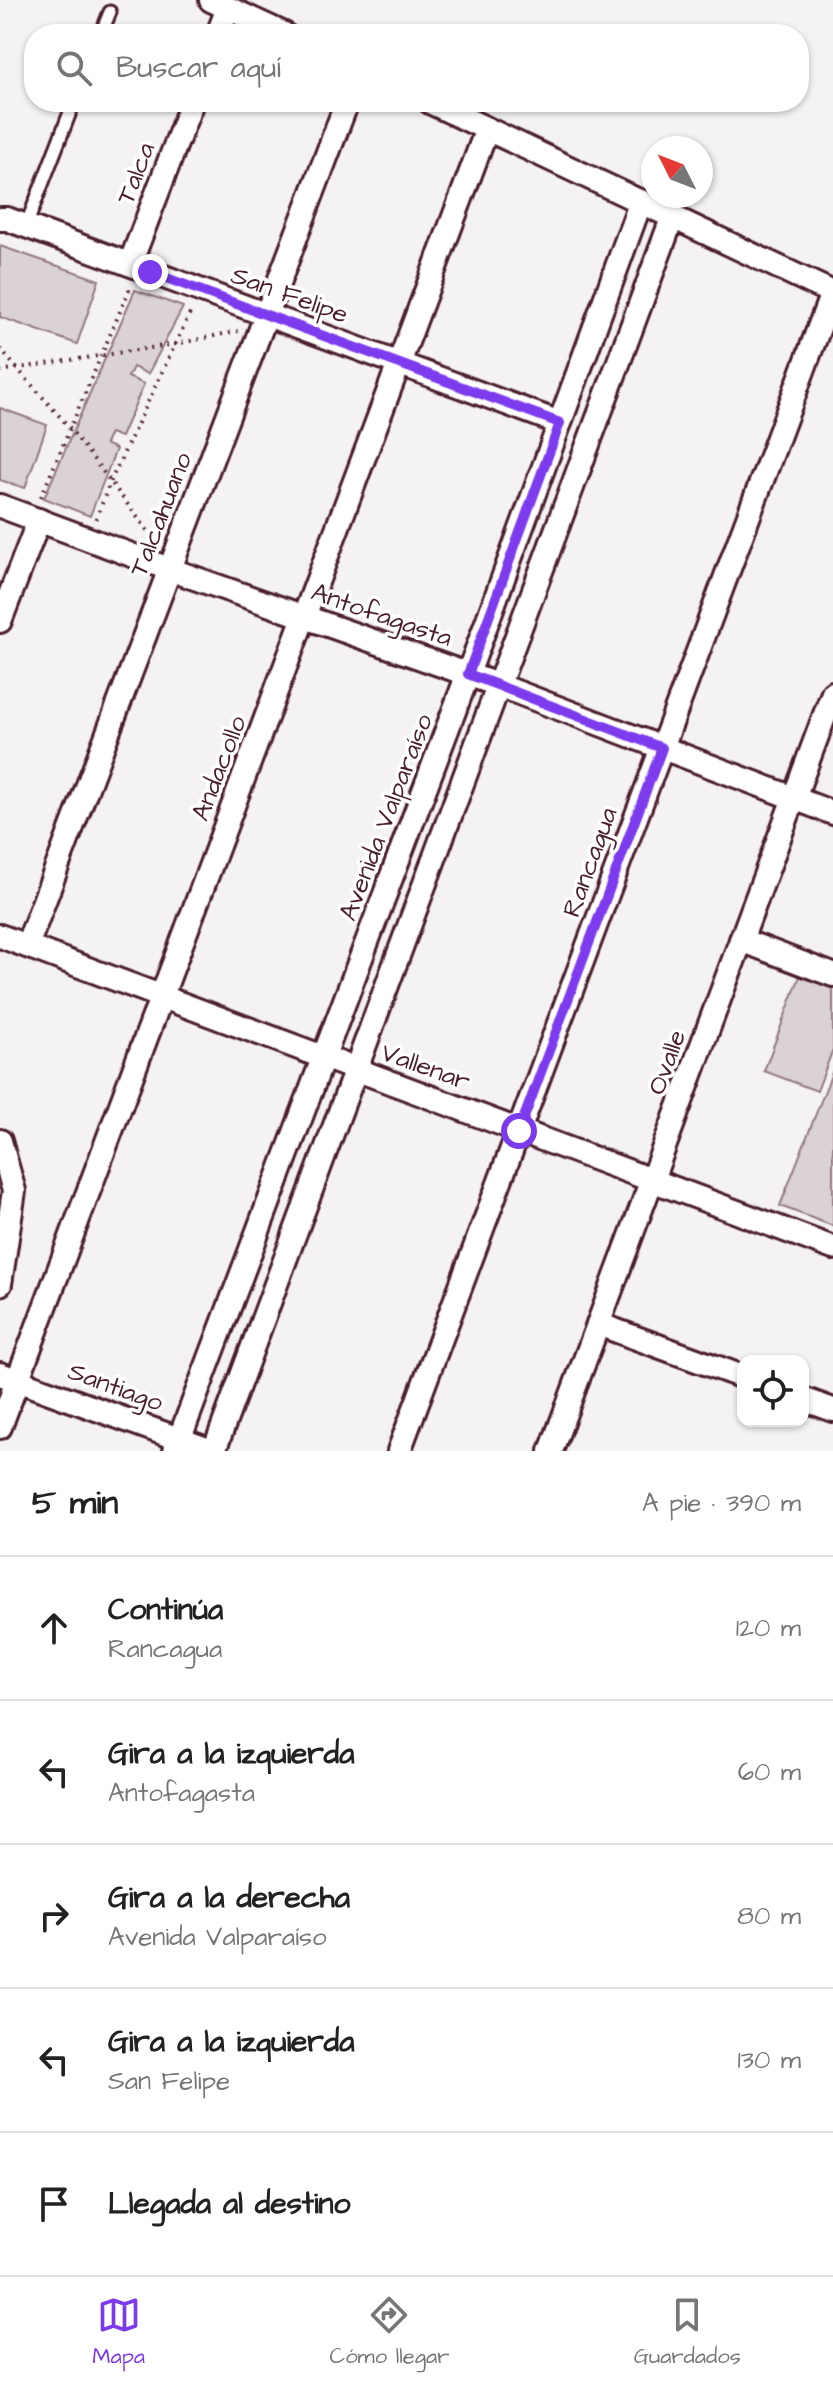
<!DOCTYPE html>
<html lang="es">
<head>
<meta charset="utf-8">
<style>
	:root { --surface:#fff; --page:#f6f6f6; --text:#222; --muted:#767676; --line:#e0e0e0; --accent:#7c3aed }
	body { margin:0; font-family:"Architects Daughter",sans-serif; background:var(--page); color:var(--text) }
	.controls { position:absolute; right:24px; bottom:24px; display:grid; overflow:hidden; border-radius:16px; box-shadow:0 2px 6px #0004 }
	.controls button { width:72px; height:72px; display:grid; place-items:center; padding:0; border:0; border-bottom:2px solid var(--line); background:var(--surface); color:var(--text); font:40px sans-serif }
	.compass { position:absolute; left:641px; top:136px; width:72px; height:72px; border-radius:50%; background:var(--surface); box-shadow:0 2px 6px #0004; rotate:312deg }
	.stop { position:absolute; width:24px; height:24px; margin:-18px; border:6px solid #7c3aed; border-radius:50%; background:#fff }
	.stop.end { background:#7c3aed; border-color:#fff; box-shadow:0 2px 8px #0008 }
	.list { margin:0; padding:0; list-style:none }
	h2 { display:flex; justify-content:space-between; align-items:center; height:104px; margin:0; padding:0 32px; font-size:34px }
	h2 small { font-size:26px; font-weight:400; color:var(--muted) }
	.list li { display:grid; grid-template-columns:52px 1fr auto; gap:24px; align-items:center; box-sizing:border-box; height:144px; padding:0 32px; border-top:2px solid var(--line) }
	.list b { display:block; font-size:30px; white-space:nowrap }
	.list p { margin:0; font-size:26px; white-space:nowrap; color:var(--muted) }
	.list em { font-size:26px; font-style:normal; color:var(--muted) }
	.icon { flex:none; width:44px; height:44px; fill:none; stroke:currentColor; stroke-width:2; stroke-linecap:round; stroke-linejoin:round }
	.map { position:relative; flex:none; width:833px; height:1451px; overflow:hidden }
	.search { position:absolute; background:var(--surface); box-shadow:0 2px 6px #0004; left:24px; right:24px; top:24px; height:88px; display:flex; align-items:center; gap:20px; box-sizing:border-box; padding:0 28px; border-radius:32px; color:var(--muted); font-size:30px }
	.sheet { height:824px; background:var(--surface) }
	nav { display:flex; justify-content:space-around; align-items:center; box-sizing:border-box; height:112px; border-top:2px solid var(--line); background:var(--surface); font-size:22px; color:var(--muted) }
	nav a { display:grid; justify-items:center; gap:4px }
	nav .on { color:var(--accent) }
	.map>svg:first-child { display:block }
	.green { fill:#dbd2d5; stroke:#927880; stroke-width:2 }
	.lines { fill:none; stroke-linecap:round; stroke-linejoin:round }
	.lane-casing { stroke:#4a1f2b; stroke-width:17 }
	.street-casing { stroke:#4a1f2b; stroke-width:28 }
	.path { stroke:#4a1f2b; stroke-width:4; stroke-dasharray:2 6; stroke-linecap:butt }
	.lane { stroke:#fff; stroke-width:11 }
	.street { stroke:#fff; stroke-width:22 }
	.route { stroke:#7c3aed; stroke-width:10 }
	.labels { text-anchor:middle; stroke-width:7; stroke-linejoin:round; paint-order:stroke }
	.street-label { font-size:26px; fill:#4a1f2b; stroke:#fff }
</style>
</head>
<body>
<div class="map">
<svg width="833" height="1451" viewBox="0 0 833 1451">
	<rect width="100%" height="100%" fill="#f4f2f2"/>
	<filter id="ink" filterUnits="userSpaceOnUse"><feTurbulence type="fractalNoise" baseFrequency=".0125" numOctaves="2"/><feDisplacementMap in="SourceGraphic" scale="16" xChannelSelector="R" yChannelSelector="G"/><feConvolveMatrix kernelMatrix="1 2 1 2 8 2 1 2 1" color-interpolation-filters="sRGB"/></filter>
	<g filter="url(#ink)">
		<g class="green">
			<polygon points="0,246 99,280 77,344 0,317"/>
			<polygon points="135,290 183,307 148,374 133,367 128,377 144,384 121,437 110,433 105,444 116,449 90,516 44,498"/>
			<polygon points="0,408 47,425 25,488 0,480"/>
			<polygon points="800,976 833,989 833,1049 817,1091 764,1071"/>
			<polygon points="833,1070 833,1226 780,1206"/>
		</g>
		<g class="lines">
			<g class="lane-casing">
				<g id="lane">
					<polyline points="101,34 110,12"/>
					<polyline points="26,226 74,102"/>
				</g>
			</g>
			<g class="street-casing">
				<g id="street">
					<polyline points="211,0 284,34"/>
					<polyline points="218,34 228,8"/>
					<polyline points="430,102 833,293"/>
					<polyline points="0,219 7,219 560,423"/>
					<polyline points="130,264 192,102"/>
					<polyline points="0,506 169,569 498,685 833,813"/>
					<polyline points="0,621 39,520"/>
					<polyline points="0,936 833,1248"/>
					<polyline points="741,940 833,975"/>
					<polyline points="27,946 347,102"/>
					<polyline points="0,1141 14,1191 0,1284"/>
					<polyline points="598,1324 743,1377"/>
					<polyline points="0,1374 212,1451"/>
					<polyline points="803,1399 833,1410"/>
					<polyline points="0,1427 487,129"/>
					<polyline points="175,1451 468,674 641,201"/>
					<polyline points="214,1451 673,216"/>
					<polyline points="399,1451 832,293"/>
					<polyline points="551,1451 833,693"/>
				</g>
			</g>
			<g class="path">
				<polyline points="0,349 69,427 154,539"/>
				<polyline points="0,371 176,344 238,331"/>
				<polyline points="41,497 130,288"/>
				<polyline points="96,519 111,480 192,309"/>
			</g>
			<use href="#lane" class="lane"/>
			<use href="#street" class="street"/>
		</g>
	</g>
	<g class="lines" filter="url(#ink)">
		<polyline class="route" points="150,272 560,423 468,674 662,748 519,1131"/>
	</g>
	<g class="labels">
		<g class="street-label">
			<text transform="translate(135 173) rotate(-69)" y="9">Talca</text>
			<text transform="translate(290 294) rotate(20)" y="9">San Felipe</text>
			<text transform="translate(160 514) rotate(-69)" y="9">Talcahuano</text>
			<text transform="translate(382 614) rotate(19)" y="9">Antofagasta</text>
			<text transform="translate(218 768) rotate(-69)" y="9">Andacollo</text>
			<text transform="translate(385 817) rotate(-69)" y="9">Avenida Valparaíso</text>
			<text transform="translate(589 862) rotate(-70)" y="9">Rancagua</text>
			<text transform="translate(666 1062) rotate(-70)" y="9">Ovalle</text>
			<text transform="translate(426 1066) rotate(20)" y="9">Vallenar</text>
			<text transform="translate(116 1386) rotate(20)" y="9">Santiago</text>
		</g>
	</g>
</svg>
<div class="controls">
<button><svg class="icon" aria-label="locate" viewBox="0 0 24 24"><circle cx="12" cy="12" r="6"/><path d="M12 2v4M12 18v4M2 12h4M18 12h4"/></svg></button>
</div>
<svg class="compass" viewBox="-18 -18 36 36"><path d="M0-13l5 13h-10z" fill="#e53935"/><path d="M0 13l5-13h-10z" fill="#767676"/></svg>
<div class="stop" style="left:519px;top:1131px"></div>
<div class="stop end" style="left:150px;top:272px"></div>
<div class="search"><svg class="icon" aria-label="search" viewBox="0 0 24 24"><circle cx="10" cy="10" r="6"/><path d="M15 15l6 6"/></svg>Buscar aquí</div>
</div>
<section class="sheet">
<h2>5 min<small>A pie · 390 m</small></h2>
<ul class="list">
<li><svg class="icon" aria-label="ahead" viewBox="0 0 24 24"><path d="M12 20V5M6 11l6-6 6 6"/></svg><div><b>Continúa</b><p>Rancagua</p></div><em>120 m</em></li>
<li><svg class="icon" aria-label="left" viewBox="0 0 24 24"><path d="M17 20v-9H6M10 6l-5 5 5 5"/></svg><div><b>Gira a la izquierda</b><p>Antofagasta</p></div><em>60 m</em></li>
<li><svg class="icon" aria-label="right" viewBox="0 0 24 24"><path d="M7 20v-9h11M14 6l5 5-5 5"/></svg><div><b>Gira a la derecha</b><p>Avenida Valparaíso</p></div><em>80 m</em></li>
<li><svg class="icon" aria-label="left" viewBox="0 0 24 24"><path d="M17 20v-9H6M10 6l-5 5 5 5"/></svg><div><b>Gira a la izquierda</b><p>San Felipe</p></div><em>130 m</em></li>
<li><svg class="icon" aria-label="arrive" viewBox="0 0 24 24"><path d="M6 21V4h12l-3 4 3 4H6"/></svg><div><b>Llegada al destino</b></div></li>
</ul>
</section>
<nav>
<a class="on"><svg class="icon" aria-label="map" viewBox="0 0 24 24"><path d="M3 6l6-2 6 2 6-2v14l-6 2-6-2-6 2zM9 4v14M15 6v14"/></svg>Mapa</a>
<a><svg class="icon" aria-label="directions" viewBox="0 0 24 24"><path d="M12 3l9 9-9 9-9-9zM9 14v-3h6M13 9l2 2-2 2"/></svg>Cómo llegar</a>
<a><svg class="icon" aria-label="saved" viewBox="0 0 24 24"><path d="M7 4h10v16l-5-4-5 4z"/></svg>Guardados</a>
</nav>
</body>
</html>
